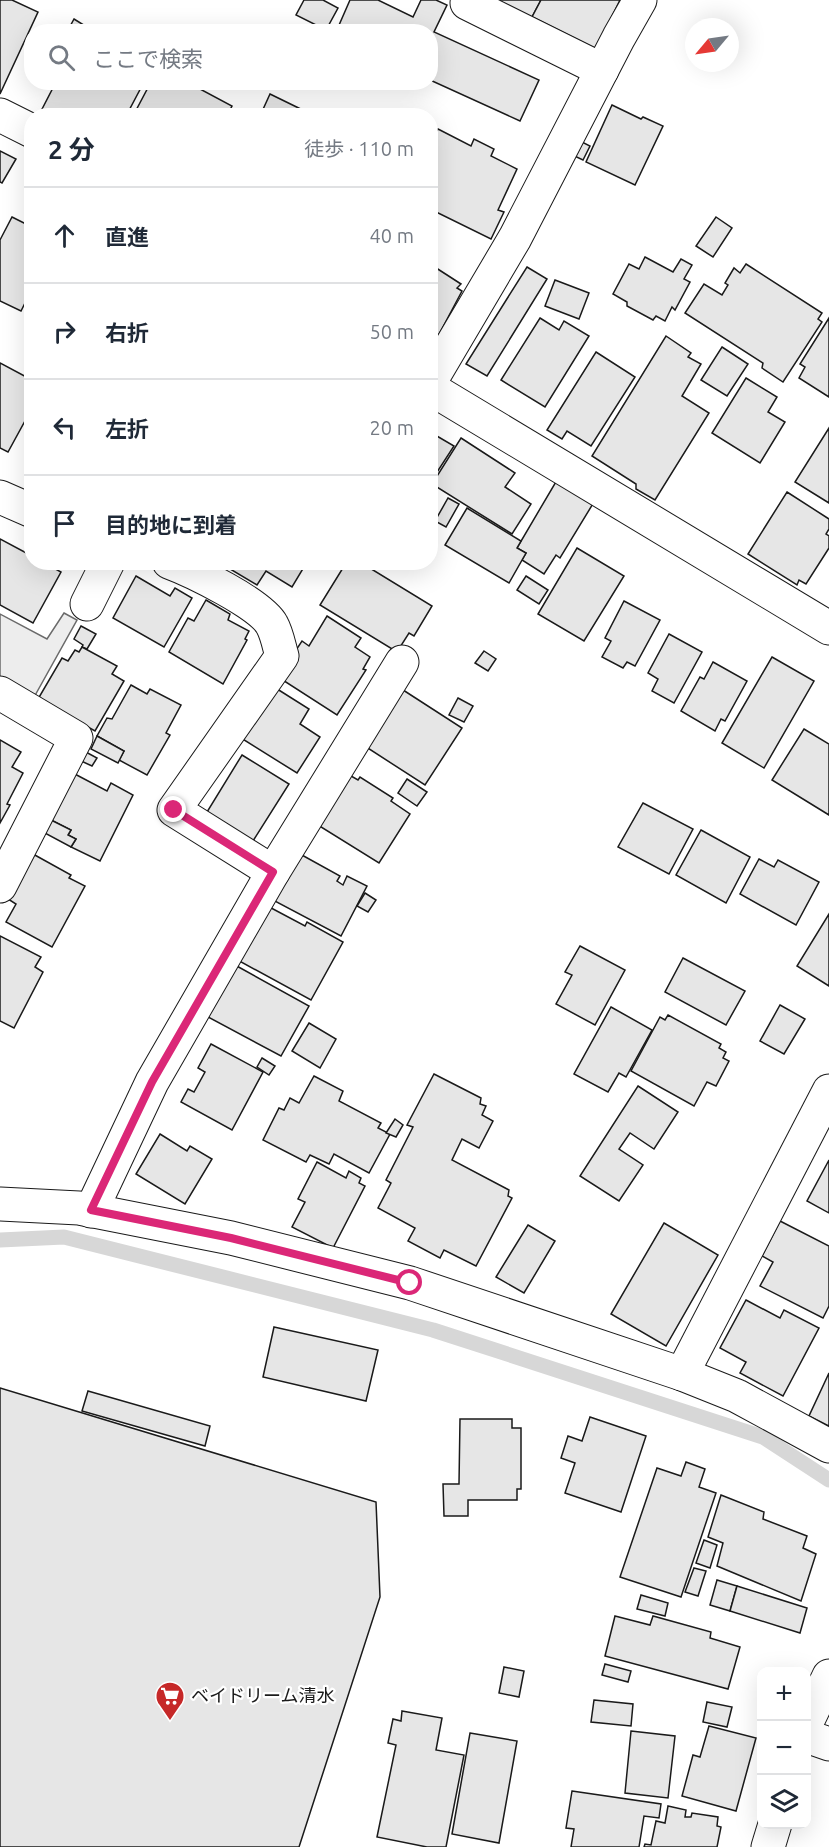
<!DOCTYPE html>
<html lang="ja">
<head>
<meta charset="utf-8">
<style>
	:root { --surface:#fff; --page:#f6f6f7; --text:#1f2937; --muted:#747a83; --line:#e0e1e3 }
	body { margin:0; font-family:Ubuntu,"Noto Sans JP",sans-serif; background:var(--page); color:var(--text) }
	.controls { position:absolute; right:18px; bottom:18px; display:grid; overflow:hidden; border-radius:12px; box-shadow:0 6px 24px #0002 }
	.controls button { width:54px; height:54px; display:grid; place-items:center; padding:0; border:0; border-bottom:2px solid var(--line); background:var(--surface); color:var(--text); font:30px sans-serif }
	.compass { position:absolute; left:685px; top:18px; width:54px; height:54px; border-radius:50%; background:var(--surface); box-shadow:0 6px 24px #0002; rotate:241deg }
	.stop { position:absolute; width:18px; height:18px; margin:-14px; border:4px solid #db2777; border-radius:50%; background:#fff }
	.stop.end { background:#db2777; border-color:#fff; box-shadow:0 2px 6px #0008 }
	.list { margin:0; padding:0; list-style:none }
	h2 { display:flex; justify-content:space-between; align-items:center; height:78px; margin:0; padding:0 24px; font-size:26px }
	h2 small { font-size:20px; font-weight:400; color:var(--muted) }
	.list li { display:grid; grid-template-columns:39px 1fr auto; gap:18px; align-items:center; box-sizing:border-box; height:96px; padding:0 24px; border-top:2px solid var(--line) }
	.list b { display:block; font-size:22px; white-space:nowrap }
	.list em { font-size:20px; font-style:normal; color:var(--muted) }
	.icon { flex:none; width:33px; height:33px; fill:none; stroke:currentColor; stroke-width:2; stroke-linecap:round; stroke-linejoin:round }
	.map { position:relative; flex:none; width:829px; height:1847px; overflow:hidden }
	.search { position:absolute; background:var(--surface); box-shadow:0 6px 24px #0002; left:24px; top:24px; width:414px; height:66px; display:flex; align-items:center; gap:15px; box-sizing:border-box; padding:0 21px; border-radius:24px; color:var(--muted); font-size:22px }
	.panel { position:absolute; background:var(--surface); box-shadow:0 6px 24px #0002; left:24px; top:108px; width:414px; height:462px; border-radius:24px }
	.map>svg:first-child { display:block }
	.built { fill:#ededed; stroke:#6a6a6a; stroke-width:1.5 }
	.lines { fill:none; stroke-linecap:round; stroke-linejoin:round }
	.stream { stroke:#d7d7d7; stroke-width:15 }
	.building { fill:#e6e6e6; stroke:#1a1a1a; stroke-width:1.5 }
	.minor-casing { stroke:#1a1a1a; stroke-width:35 }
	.minor { stroke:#fff; stroke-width:33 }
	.route { stroke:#db2777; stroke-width:8 }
	.labels { text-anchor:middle; stroke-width:4.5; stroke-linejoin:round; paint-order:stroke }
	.poi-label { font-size:18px; fill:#1a1a1a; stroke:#fff; text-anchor:start }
</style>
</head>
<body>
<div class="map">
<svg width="829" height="1847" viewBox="0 0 829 1847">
	<rect width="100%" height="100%" fill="#fff"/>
	<polygon class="built" points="64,613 77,620 33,699 0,679 0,614 47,639"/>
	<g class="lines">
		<polyline class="stream" points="0,1240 64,1237 433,1330 763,1437 829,1480"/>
	</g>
	<g class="building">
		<polygon points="0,0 12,0 38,12 0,94"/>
		<polygon points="304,0 323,0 338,8 326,30 296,15"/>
		<polygon points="350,0 378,0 413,17 421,0 436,0 447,5 434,32 539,80 520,121 430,80 430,32 336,32"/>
		<polygon points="494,0 541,0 531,19"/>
		<polygon points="541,0 620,0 596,49 532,17"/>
		<polygon points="74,19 87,27 85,32 67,32"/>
		<polygon points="56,82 144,82 126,116 39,115"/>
		<polygon points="151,82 187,82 232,106 227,116 133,116"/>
		<polygon points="338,82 355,82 352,89"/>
		<polygon points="270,94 315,116 260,116"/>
		<polygon points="612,105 641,119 643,117 663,126 635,185 586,162"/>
		<polygon points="438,129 471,146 474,139 494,149 491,156 517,169 498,210 504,212 491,239 430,209 430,144"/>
		<polygon points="576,139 590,146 583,160 568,153"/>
		<polygon points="0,151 16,159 2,183 0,182"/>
		<polygon points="12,217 32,227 32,289 21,311 0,301 0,240"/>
		<polygon points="716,217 732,228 713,257 696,246"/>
		<polygon points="645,257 673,272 681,259 692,265 684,279 690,282 675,310 672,307 665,321 656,316 653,320 627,306 627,302 613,294 629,264 639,269"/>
		<polygon points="430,264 461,284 457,288 462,291 436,340 430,336"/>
		<polygon points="746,264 822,313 818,319 822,322 783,382 762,368 763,363 685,313 704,284 722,295 728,285 725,283 734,268 740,273"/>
		<polygon points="527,267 547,279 487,376 466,364"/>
		<polygon points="555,280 589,293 579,319 545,306"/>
		<polygon points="32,309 32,322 26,320"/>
		<polygon points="540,318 559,330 564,321 589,336 545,407 501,380"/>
		<polygon points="829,318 829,397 799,378 805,367 800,364"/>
		<polygon points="666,336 691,353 688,357 701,364 682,396 709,413 655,500 636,489 636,484 592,456"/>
		<polygon points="722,347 748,364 727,396 701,380"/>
		<polygon points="596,352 635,377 591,446 567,431 562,439 547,430"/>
		<polygon points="0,363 32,380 32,408 8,452 0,448"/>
		<polygon points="746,378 777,397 768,412 785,422 760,463 712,433"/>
		<polygon points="829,428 829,503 795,482"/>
		<polygon points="430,432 454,446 430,483"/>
		<polygon points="461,438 515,473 505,487 531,504 512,534 432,484"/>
		<polygon points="557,480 594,502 560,558 556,555 544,574 522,560 526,553 517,548"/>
		<polygon points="787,492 829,519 829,529 826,534 829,536 829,548 806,584 799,580 797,585 748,554"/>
		<polygon points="448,498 459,504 446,527 435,521"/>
		<polygon points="467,508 521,541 517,548 526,553 509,583 445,545"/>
		<polygon points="0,539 32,556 32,562 43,562 61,572 33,623 0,605"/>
		<polygon points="577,548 624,576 584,641 538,614"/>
		<polygon points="227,562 307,562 292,587 266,571 257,585 225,566"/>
		<polygon points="353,562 360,562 432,606 414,636 409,633 397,652 320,605 346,563 351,565"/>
		<polygon points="136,576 170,596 175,588 192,598 164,647 113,618"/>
		<polygon points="526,576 548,590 539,604 517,590"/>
		<polygon points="206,600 230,614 228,620 249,631 245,639 247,640 223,684 169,652 188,618 194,621"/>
		<polygon points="624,601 660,620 635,666 627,662 623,668 602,657 611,641 605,638"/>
		<polygon points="327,616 361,638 355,647 370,657 363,669 366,670 337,715 278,677 302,641 309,646"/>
		<polygon points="81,626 96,634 87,649 82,647 83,645 74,639"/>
		<polygon points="669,634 702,652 674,703 652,691 658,679 648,673"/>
		<polygon points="82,647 117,666 112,674 124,681 95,731 38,699 62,658 68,661 75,650 79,652"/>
		<polygon points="484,651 496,659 488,671 475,663"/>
		<polygon points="772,657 814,681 764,768 722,743"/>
		<polygon points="713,662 747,681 725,721 721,719 715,731 681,711 700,677 704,679"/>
		<polygon points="131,685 147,694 150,689 181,705 166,733 170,735 147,775 119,760 124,751 97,736 107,718 112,719"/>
		<polygon points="274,687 309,709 300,724 320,737 297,773 241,738"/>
		<polygon points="400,688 462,728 425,785 360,743"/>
		<polygon points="458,698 473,706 464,722 449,715"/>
		<polygon points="804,729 829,744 829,815 772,780"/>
		<polygon points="97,736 124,751 118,763 91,749"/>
		<polygon points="0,740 21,752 12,767 23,773 7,804 10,805 0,823"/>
		<polygon points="84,751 97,758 92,766 79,760"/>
		<polygon points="242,755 289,784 253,841 207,812"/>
		<polygon points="71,772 107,791 111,783 133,795 100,861 71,847 76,839 68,835 71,830 47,818"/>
		<polygon points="344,772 358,780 360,777 393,798 391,801 410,814 379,863 313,822"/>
		<polygon points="407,779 427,792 417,806 398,793"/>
		<polygon points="643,803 693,829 669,874 618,847"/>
		<polygon points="47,818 71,830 68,835 76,839 71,847 41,831"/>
		<polygon points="701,830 750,857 726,903 676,875"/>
		<polygon points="291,849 340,876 337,881 343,885 347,876 367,886 341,936 269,898"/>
		<polygon points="33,854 71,875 69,878 85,886 52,947 6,922 16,904 8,899"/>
		<polygon points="759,859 774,867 778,860 819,882 796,925 740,894"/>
		<polygon points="365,893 376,900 368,912 357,906"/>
		<polygon points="258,901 305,926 307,922 343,942 311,1000 232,957"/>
		<polygon points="829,914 829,986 797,966"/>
		<polygon points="0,936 41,957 35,967 43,972 14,1028 0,1021"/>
		<polygon points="580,946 625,970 595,1025 556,1004 572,975 565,972"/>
		<polygon points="683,958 745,991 726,1025 665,992"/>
		<polygon points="235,965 309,1006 281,1056 208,1017"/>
		<polygon points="780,1005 805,1019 784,1054 760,1041"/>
		<polygon points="611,1007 652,1030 626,1077 619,1073 608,1092 574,1074"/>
		<polygon points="668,1015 721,1044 719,1048 726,1052 723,1058 729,1061 716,1086 707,1082 694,1106 631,1071 660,1017 665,1020"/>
		<polygon points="309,1023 336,1039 320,1068 292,1051"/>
		<polygon points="211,1044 263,1072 232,1130 181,1102 188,1089 194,1092 205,1072 198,1068"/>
		<polygon points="262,1058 275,1066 269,1075 257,1067"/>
		<polygon points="434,1074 481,1098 480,1104 486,1106 482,1115 493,1121 479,1148 462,1139 452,1160 509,1190 508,1196 512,1198 476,1266 444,1250 440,1258 408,1241 415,1228 378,1208 391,1183 386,1180 413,1127 407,1125"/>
		<polygon points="314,1076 343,1091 339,1101 381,1123 378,1128 390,1134 369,1173 334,1154 329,1164 310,1155 306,1162 263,1140 279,1108 284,1110 290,1098 299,1103"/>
		<polygon points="638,1086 678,1112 654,1149 630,1133 619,1149 643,1165 619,1201 580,1176"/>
		<polygon points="395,1119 403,1125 396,1137 386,1133"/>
		<polygon points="160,1134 187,1151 190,1146 212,1159 185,1204 136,1174"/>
		<polygon points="829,1160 829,1213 807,1201"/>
		<polygon points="317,1162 346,1178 349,1171 361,1178 359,1183 365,1186 333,1248 292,1227 305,1202 298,1199"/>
		<polygon points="780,1221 829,1246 829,1306 823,1318 760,1286 773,1262 762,1256"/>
		<polygon points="664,1223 718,1255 666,1346 611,1314"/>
		<polygon points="528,1225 555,1241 524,1293 496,1277"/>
		<polygon points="746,1300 780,1318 784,1310 819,1328 783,1396 740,1373 746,1362 720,1348"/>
		<polygon points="274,1327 378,1350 366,1401 263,1377"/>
		<polygon points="829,1373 829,1426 809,1416"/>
		<polygon points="0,1388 376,1502 380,1597 299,1847 0,1847"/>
		<polygon points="88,1391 210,1426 205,1446 82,1411"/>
		<polygon points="590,1417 646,1436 621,1512 565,1493 575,1463 561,1458 568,1436 582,1441"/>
		<polygon points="460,1419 512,1419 512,1428 521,1428 521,1489 517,1489 517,1500 468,1500 468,1516 444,1516 443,1484 459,1484"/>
		<polygon points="686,1462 705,1469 699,1487 716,1493 681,1597 620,1577 657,1468 681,1476"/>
		<polygon points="721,1495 764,1512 763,1519 807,1536 803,1548 816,1554 801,1601 717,1566 723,1543 708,1537"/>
		<polygon points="704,1540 717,1545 710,1568 696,1563"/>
		<polygon points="694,1568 706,1571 698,1596 685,1592"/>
		<polygon points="717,1580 737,1586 730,1611 710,1605"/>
		<polygon points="737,1586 807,1608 800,1633 730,1611"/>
		<polygon points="641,1595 668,1603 665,1616 637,1609"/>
		<polygon points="615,1616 650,1625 653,1616 711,1632 710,1638 740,1647 728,1689 605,1656"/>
		<polygon points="605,1664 631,1671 628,1682 602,1675"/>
		<polygon points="504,1667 524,1671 519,1697 499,1693"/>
		<polygon points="594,1700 633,1704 631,1726 591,1722"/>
		<polygon points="707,1702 732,1707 727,1727 703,1722"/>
		<polygon points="402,1711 442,1718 436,1750 464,1755 446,1847 427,1847 377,1837 396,1745 388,1743 393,1719 401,1721"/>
		<polygon points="709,1726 756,1738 736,1811 682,1796 693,1755 700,1757"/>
		<polygon points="631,1731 675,1736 668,1798 625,1793"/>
		<polygon points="470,1733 517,1741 499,1843 452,1834"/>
		<polygon points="572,1791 661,1804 659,1818 644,1816 639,1847 571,1847 574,1829 566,1828"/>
		<polygon points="668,1806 686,1810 685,1817 691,1817 692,1813 718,1817 717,1826 721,1827 717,1847 644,1847 645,1844 651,1845 656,1821 665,1823"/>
	</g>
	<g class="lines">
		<g class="minor-casing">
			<g id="minor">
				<polyline points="467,3 602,70"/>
				<polyline points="0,115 32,131"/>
				<polyline points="430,382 515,238 619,37 640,0"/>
				<polyline points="430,388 829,628"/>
				<polyline points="0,497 32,511"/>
				<path d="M169 562C193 571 261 604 272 625 277 634 279 646 282 656L174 810 273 872"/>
				<polyline points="87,604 108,562"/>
				<polyline points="0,693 76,738 0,886"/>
				<polyline points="0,1204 79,1208 231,1238 410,1283 682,1374 737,1396 829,1446"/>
				<polyline points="91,1211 152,1082 273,872 402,662"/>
				<polyline points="682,1374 829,1091"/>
				<polyline points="806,1724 829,1676"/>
				<polyline points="806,1736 829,1744"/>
				<polyline points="768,1847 775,1824"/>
			</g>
		</g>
		<use href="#minor" class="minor"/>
	</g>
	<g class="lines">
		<polyline class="route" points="174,810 273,872 152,1082 91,1210 231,1238 410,1283"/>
	</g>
	<defs>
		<g id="supermarket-pin" transform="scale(1.5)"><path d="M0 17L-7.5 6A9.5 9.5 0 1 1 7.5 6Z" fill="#c62828" stroke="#fff"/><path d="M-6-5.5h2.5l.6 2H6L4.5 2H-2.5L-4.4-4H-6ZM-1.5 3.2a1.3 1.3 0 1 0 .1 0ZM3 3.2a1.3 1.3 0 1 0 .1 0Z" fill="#fff"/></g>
	</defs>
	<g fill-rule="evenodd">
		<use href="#supermarket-pin" x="170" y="1696"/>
	</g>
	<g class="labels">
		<g class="poi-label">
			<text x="191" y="1702">ベイドリーム清水</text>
		</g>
	</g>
</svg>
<div class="controls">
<button>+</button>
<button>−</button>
<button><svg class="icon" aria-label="layers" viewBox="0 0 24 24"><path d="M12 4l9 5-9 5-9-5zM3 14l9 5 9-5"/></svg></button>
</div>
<svg class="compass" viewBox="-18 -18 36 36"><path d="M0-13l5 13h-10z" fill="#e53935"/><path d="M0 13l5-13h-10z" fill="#747a83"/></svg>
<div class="stop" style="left:410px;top:1283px"></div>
<div class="stop end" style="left:174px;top:810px"></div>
<div class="search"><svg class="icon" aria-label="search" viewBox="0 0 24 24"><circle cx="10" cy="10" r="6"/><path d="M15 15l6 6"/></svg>ここで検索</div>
<section class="panel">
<h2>2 分<small>徒歩 · 110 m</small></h2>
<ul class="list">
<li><svg class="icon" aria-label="ahead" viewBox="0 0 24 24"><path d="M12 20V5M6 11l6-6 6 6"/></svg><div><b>直進</b></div><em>40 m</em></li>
<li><svg class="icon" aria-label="right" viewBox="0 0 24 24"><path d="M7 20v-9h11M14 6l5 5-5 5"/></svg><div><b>右折</b></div><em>50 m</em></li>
<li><svg class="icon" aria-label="left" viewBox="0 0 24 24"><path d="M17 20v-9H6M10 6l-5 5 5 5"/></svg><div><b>左折</b></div><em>20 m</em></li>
<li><svg class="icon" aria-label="arrive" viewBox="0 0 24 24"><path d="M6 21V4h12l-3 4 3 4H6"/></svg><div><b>目的地に到着</b></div></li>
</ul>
</section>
</div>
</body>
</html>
